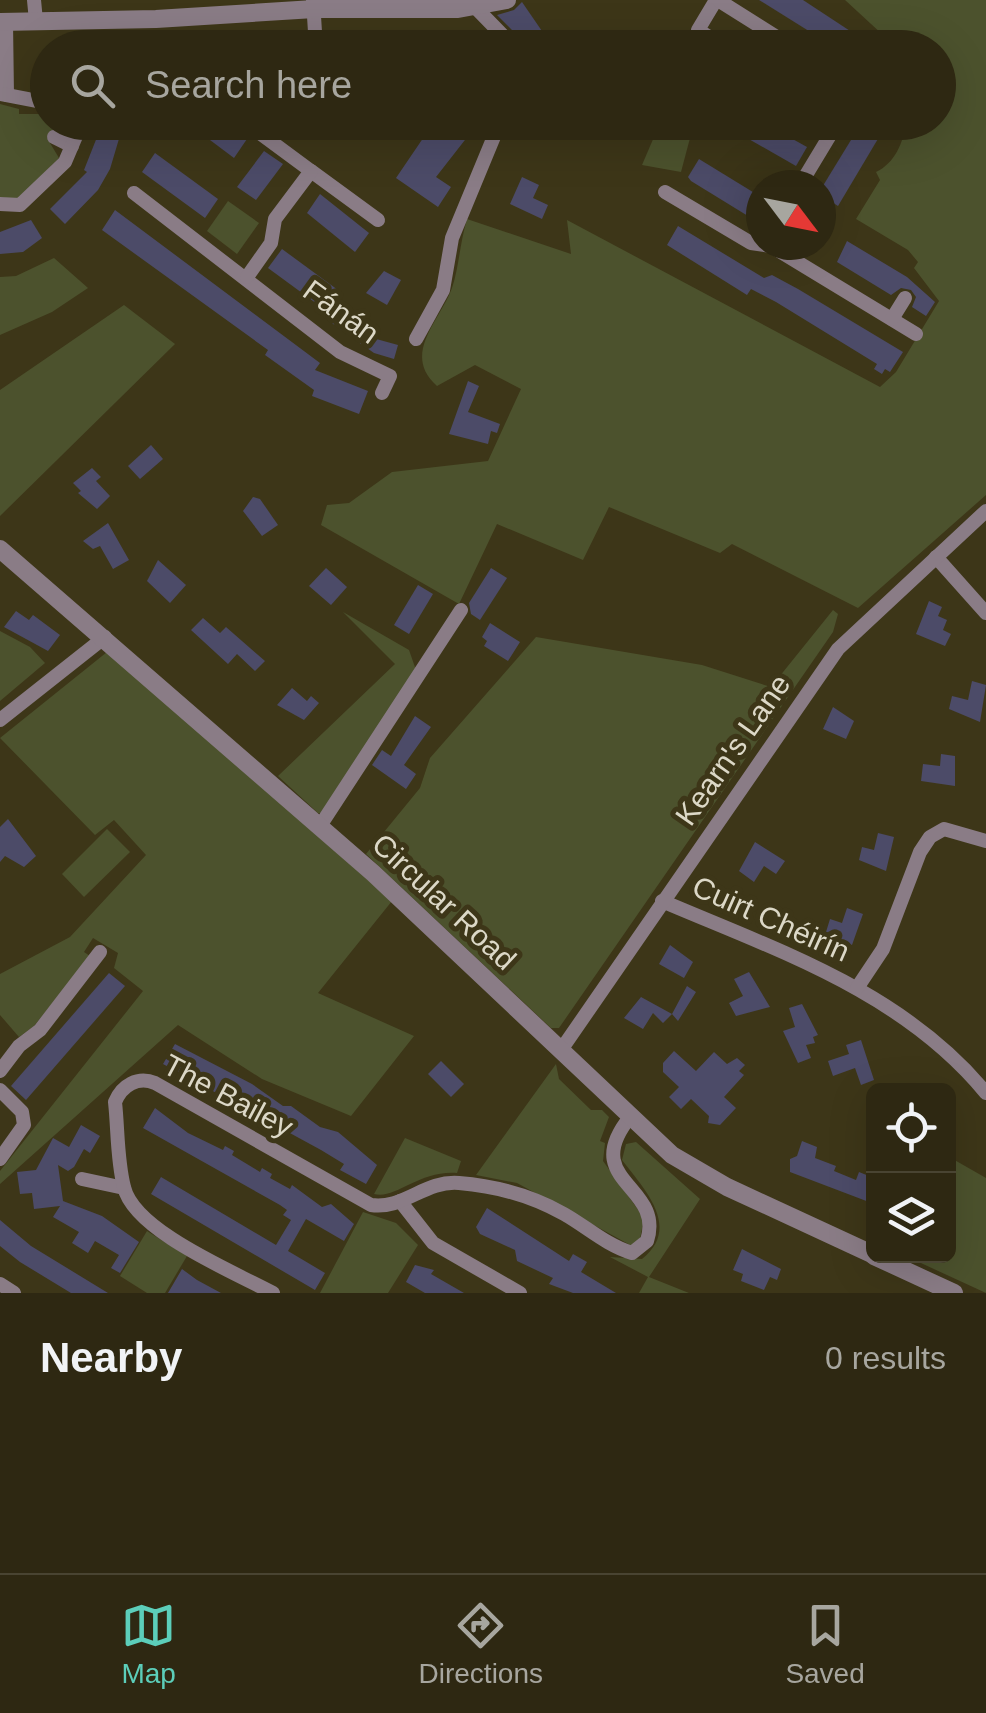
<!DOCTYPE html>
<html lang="en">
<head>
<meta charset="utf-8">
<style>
  body { margin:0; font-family:Arial,sans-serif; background:#3a3420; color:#f1f3f6 }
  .controls { position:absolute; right:30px; bottom:30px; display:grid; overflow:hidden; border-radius:15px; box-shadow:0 10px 40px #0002 }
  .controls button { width:90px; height:90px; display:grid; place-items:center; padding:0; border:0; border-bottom:2px solid #494432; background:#2e2812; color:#f1f3f6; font:50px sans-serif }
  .compass { position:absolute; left:746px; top:170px; width:90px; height:90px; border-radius:50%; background:#2e2812; box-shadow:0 10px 40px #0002; rotate:122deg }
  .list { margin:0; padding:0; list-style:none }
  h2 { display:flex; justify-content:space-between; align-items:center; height:130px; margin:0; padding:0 40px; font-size:42px }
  h2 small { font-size:32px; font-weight:400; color:#a7a69f }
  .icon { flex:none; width:55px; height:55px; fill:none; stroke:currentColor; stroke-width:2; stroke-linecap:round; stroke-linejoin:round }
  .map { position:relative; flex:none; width:986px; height:1293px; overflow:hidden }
  .search { position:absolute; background:#2e2812; box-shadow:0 10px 40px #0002; left:30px; right:30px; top:30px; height:110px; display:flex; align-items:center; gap:25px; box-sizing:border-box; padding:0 35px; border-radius:55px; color:#a7a69f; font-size:38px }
  .sheet { height:280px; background:#2e2812 }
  nav { display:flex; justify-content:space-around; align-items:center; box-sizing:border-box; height:140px; border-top:2px solid #494432; background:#2e2812; font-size:28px; color:#a7a69f }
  nav a { display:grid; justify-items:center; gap:5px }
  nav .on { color:#5cceba }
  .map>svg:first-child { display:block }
</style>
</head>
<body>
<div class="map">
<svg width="986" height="1293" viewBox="0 0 986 1293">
  <rect width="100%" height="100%" fill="#3d3618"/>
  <!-- green -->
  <g fill="#4c522d">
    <path d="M845 0H986V495L858 608 732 544 720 553 609 507 583 560 497 524 459 604 321 525 327 505 349 503 392 472 488 461 521 389 475 365 437 386C401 354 440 321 452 288 459 267 460 242 467 219L571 254 567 220 880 387 896 372 939 301 914 268 918 262 908 250 856 219 880 180 876 172C895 163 903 143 906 123L938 122V48L896 47Z"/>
    <path d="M0 104 19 109V114H47L48 122 74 123 70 135 65 136 68 129 59 126 50 143 59 158 17 200 0 197Z"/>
    <path d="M660 123H694L681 172 642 165Z"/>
    <path d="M228 201 259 223 237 254 207 231Z"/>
    <path d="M54 258 88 288 52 312 0 335V277L16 276Z"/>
    <path d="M124 305 175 344 0 516V390Z"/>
    <path d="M833 610 838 614 833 632 559 1028H551L366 854 420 788 430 758 536 637 702 665 771 687Z"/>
    <path d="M343 612 409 650 416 670 323 813H318L278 776 395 664Z"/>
    <path d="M0 631 30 647 45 663 0 701Z"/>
    <path d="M107 652 392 901 318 993 414 1036 351 1116 262 1079 178 1025 0 1184V1171L143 991 114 968 118 953 93 938 84 952 90 956 34 1026 19 1037 0 1015V974L70 937 146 855 114 820 95 835 0 738Z"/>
    <path d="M107 829 130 852 84 897 62 874Z"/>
    <path d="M556 1064 559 1079 591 1110H602L609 1117 600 1141 605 1143 603 1161 644 1218 640 1239 632 1246 517 1183 476 1175Z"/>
    <path d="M405 1138 461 1161 457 1173C419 1170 395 1200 374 1194Z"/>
    <path d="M636 1142 700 1199 649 1277 689 1293H639L648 1277 610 1257 642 1259C682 1227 644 1189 622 1160L626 1144Z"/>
    <path d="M951 1158 986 1178V1293L910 1258 948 1256Z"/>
    <path d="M363 1212 396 1223 418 1245 388 1293H320Z"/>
    <path d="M147 1231 187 1256 165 1293H147L120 1276Z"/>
  </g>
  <!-- building -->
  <g fill="#4c4b68">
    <path d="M759 0H803L876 48H836Z"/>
    <path d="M522 2 544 34 534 44 525 31 517 35 497 15 514 10Z"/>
    <path d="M458 31 460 48H352L351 39Z"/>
    <path d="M103 122H124L110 169 98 190 65 224 50 209 87 172 84 170Z"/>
    <path d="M186 122H224L247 139 234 158Z"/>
    <path d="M439 122H479L436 177 451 187 438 207 396 178 432 125Z"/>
    <path d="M719 122H762L807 147 796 166Z"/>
    <path d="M862 122H888L838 206 821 195V189Z"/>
    <path d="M264 151 283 164 256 200 237 187Z"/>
    <path d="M155 153 218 199 205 218 142 172Z"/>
    <path d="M699 159 761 197V224L691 181 688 177Z"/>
    <path d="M522 177 539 185 533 198 548 205 542 219 510 204Z"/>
    <path d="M320 194 369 233 355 252 307 213Z"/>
    <path d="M115 210 320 363 315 370 368 391 359 414 312 396 314 390 265 355 268 350 102 230Z"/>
    <path d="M31 220 42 238 23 252 0 254V232Z"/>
    <path d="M678 226 764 278 772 275 798 289 903 352 890 372 885 369 882 374 874 369 877 364 776 302 751 289 747 295 667 245Z"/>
    <path d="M847 241 907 277 935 302 926 316 912 307 916 297 911 290 901 288 891 295 837 262Z"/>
    <path d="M282 249 342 293 328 312 268 268Z"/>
    <path d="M384 271 401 280 387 305 366 293Z"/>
    <path d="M337 309 372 333 369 337 398 345 394 359 374 353 329 321Z"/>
    <path d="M468 381 479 386 468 412 500 424 497 433 491 431 488 444 449 434Z"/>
    <path d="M151 445 163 459 140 479 128 466Z"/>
    <path d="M92 468 101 477 96 481 110 496 97 509 78 493 81 491 73 483Z"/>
    <path d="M253 497 260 499 278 525 262 536 243 511Z"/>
    <path d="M108 523 129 560 113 569 100 546 93 549 83 541Z"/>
    <path d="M158 560 186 585 170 603 147 581Z"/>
    <path d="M326 568 347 587 331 605 309 586Z"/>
    <path d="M491 568 507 578 480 620 471 614 469 603Z"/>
    <path d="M418 585 433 594 409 634 394 625Z"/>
    <path d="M929 601 942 607 938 616 947 620 943 630 951 634 945 646 916 634Z"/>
    <path d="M16 611 29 620 33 615 60 635 48 651 4 627Z"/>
    <path d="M203 618 220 633 226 627 265 661 255 671 237 654 228 664 191 630Z"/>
    <path d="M490 623 520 642 508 661 484 646 487 641 482 637Z"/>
    <path d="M972 681 986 685 980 722 949 709 952 696 968 700Z"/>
    <path d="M292 688 307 701 311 696 319 703 304 720 277 705Z"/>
    <path d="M833 707 854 721 846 739 823 729Z"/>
    <path d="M415 716 431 727 404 765 416 774 406 789 372 765 382 750 391 756Z"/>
    <path d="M941 754 955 756V786L921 781 923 764 940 766Z"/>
    <path d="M8 819 36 856 24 867 5 856 0 862V827Z"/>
    <path d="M878 833 894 837 886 871 859 860 862 847 874 850Z"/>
    <path d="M755 842 785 861 776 874 764 866 754 882 739 871Z"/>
    <path d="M847 908 863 914 852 945 826 932 830 919 842 923Z"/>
    <path d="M670 945 693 962 684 978 659 964Z"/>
    <path d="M749 972 770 1007 736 1016 729 1003 743 996 734 979Z"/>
    <path d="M109 973 125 986 26 1100 11 1086Z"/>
    <path d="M687 986 696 992 678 1021 672 1014 663 1023 653 1013 643 1029 624 1018 641 997 672 1014Z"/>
    <path d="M802 1004 818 1035 813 1037 815 1043 806 1045 811 1058 798 1063 783 1031 795 1027 789 1008Z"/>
    <path d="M861 1040 874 1080 861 1085 855 1068 833 1076 828 1061 849 1054 846 1045Z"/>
    <path d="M175 1044 252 1084 283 1106H291L320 1127 338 1132 377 1165 366 1184 340 1170 344 1164 321 1150 163 1064Z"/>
    <path d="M674 1051 696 1071 714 1052 727 1064 737 1058 745 1065 739 1071 744 1075 724 1097 736 1108 720 1125 708 1123 709 1116 691 1099 681 1109 669 1097 679 1087 663 1072V1063Z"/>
    <path d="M441 1061 464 1084 451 1097 428 1074Z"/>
    <path d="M155 1108 188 1133 223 1150 225 1146 234 1151 232 1155 260 1172 262 1168 272 1174 270 1178 290 1189 292 1185 322 1207 331 1204 354 1224 344 1241 306 1219 288 1251 325 1273 315 1290 151 1194 161 1177 276 1245 291 1220 283 1215 287 1210 280 1205 143 1128Z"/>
    <path d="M81 1125 100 1136 90 1153 84 1149 74 1167 68 1171 58 1165 63 1201 102 1216 139 1242 120 1273 111 1268 119 1255 95 1241 88 1253 72 1243 79 1232 53 1217 60 1206 34 1209 32 1193 20 1194 17 1172 36 1170 53 1138 69 1147Z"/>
    <path d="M802 1141 817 1147 815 1158 836 1166 834 1171 856 1180 859 1172 874 1178 869 1202 790 1172V1159L797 1156Z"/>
    <path d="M487 1208 569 1261 573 1254 587 1262 581 1272 616 1293H573L549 1284 553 1278 517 1261 515 1250 480 1234 476 1227Z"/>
    <path d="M0 1220 31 1246 108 1293H71L20 1262 0 1246Z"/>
    <path d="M742 1249 781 1269 777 1280 770 1277 764 1290 741 1281 743 1274 733 1270Z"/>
    <path d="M415 1265 434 1270 431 1274 464 1293H425L406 1282Z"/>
    <path d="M182 1269 197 1280 221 1293H168Z"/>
  </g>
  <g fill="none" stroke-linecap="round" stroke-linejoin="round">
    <!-- minor -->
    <g stroke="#8a7c86" stroke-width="14">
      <path d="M34 0 36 21"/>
      <path d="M313 0 316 48"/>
      <path d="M716 0 698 30 726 48"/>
      <path d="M718 0 794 48"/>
      <path d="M475 7 515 48"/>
      <path d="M6 22 7 95"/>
      <path d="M887 48 891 41"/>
      <path d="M1 94 48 103"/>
      <path d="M807 122 829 136"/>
      <path d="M54 137 72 146"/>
      <path d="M311 171 378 220"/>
      <path d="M800 185 838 122"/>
      <path d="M665 192 751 243 771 246 916 334"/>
      <path d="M134 193 340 352 390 376 382 393"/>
      <path d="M0 204 20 205 65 162 82 122"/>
      <path d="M247 277 271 243 275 219 311 171 257 131 264 122"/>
      <path d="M892 319 905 298"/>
      <path d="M416 339 443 290 452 238 500 122"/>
      <path d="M936 557 986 613"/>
      <path d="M0 720 105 637"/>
      <path d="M320 826 461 610"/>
      <path d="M662 901C779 951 903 992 986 1093"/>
      <path d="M857 988 883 949 920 852 930 837 944 829 986 841"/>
      <path d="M561 1050 838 649 986 511"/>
      <path d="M0 1071 19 1046 40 1030 100 952"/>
      <path d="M0 1090 22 1112 24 1125 0 1159"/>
      <path d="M82 1179 124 1188"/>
      <path d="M400 1201 433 1243 520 1293"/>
      <path d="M0 1284 14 1293"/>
      <path d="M273 1293C234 1272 134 1231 124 1187 117 1160 118 1129 115 1102 122 1085 138 1076 155 1083L371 1205C403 1210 425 1180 459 1183 496 1186 532 1196 564 1214 587 1227 606 1245 632 1253L647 1241C665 1185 578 1182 630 1117"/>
    </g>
    <!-- tertiary -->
    <g stroke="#8a7c86" stroke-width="18">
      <path d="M0 22 156 19 314 9H458L507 0"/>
      <path d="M0 549 373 873 672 1155 727 1187 874 1255"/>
      <path d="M874 1256 954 1293"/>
    </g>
  </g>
  <g text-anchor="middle" stroke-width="10" stroke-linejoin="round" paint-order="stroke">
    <!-- street labels -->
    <g font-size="30" fill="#dcd8c7" stroke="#3d3618">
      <text transform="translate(341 312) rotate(36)" y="10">Fánán</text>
      <text transform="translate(733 750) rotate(-55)" y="10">Kearn's Lane</text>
      <text transform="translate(444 902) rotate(43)" y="10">Circular Road</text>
      <text transform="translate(771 919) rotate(24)" y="10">Cuirt Chéirín</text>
      <text transform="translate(228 1096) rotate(28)" y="10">The Bailey</text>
    </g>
  </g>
</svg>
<div class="controls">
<button><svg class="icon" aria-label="locate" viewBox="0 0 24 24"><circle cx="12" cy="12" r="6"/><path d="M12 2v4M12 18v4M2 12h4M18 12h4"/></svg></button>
<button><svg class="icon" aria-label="layers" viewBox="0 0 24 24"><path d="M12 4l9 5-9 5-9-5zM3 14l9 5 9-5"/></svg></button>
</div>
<svg class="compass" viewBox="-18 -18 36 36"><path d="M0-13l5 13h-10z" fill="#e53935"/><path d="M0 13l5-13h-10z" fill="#a7a69f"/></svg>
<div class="search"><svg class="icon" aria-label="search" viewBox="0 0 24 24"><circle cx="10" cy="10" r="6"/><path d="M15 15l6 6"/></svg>Search here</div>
</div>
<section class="sheet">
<h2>Nearby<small>0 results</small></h2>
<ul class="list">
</ul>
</section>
<nav>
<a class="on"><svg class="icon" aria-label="map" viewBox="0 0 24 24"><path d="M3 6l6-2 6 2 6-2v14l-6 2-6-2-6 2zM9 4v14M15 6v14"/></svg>Map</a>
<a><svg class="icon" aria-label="directions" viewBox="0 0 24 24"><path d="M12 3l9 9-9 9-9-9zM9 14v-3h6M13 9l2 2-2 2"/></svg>Directions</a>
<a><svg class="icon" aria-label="saved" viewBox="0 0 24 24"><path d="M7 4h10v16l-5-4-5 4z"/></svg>Saved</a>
</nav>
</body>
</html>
